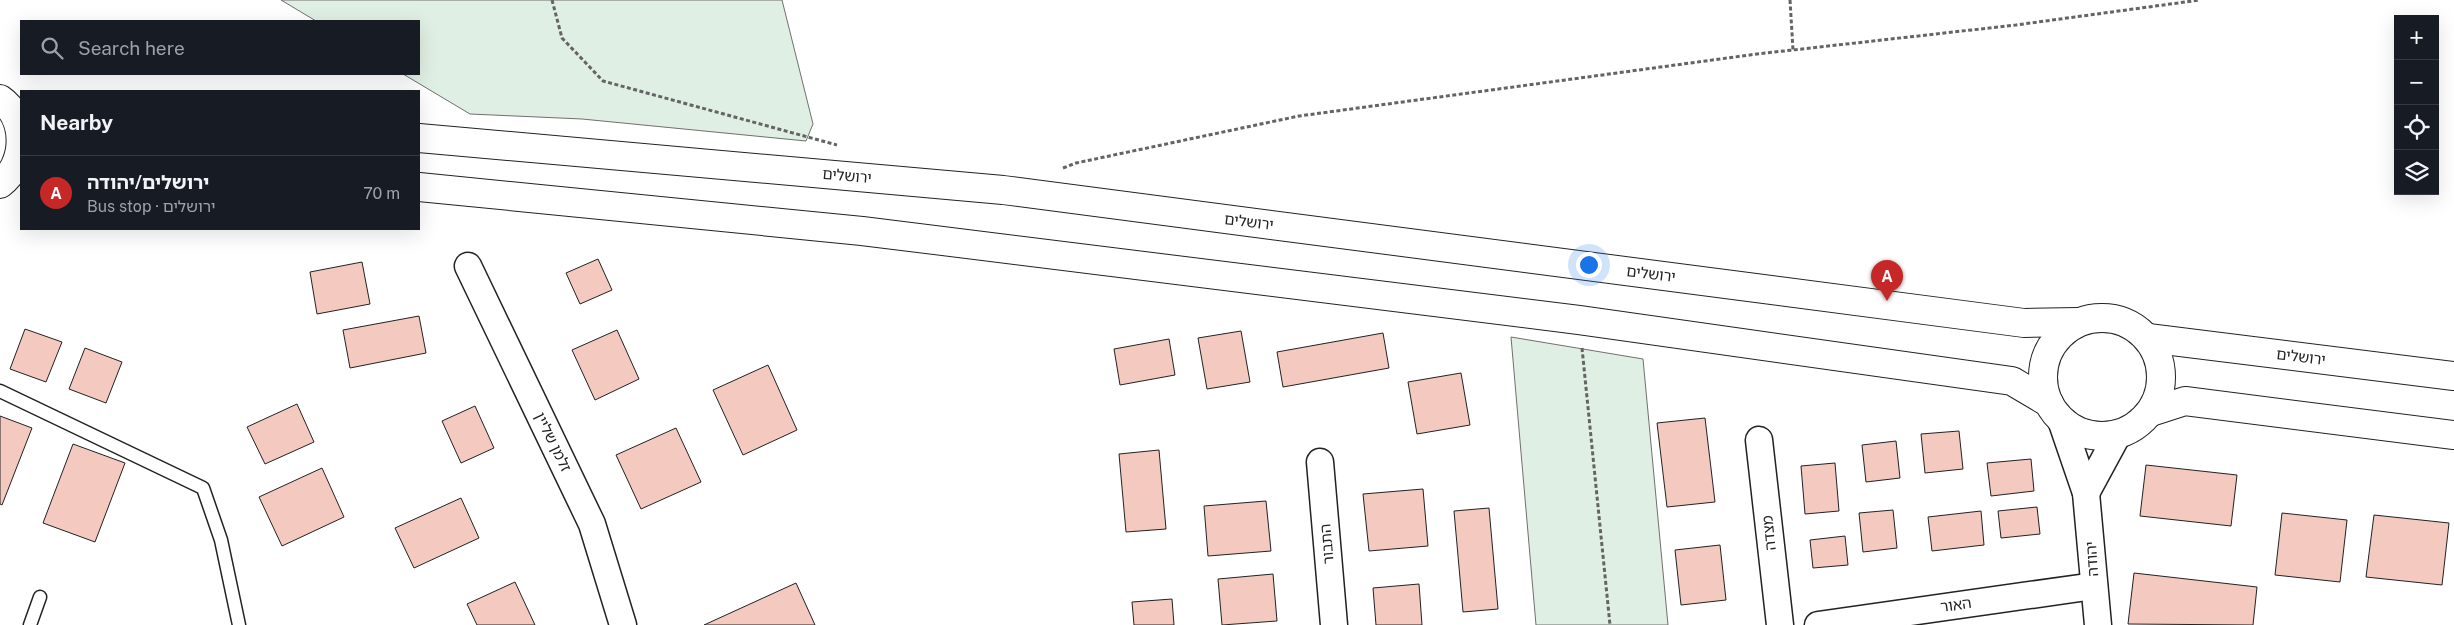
<!DOCTYPE html>
<html lang="en">
<head>
<meta charset="utf-8">
<style>
  body { margin:0; font-family:"Public Sans","Noto Sans Hebrew",sans-serif; background:#20242c; color:#f1f3f6 }
  .controls { position:absolute; right:15px; top:15px; display:grid; overflow:hidden; border-radius:0px; box-shadow:0 5px 20px #0002 }
  .controls button { width:45px; height:45px; display:grid; place-items:center; padding:0; border:0; border-bottom:1px solid #363941; background:#171b24; color:#f1f3f6; font:25px sans-serif }
  .you { position:absolute; left:1588px; top:264px; width:18px; height:18px; margin:-12px; border:4px solid #fff; border-radius:50%; background:#1a73e8; box-shadow:0 0 0 8px #1a73e833 }
  .badge { display:grid; place-items:center; width:32px; height:32px; border-radius:50%; background:#c62828; color:#fff; font-size:16px; font-weight:700 }
  .pin { position:absolute; translate:-50% -41px; filter:drop-shadow(0 1px 2px #0008) }
  .pin::after { content:''; position:absolute; top:26px; width:18px; height:15px; background:inherit; clip-path:polygon(0 0,100% 0,50% 100%) }
  .list { margin:0; padding:0; list-style:none }
  h2 { display:flex; justify-content:space-between; align-items:center; height:65px; margin:0; padding:0 20px; font-size:21px }
  h2 small { font-size:16px; font-weight:400; color:#9ea1a6 }
  .list li { display:grid; grid-template-columns:32px 1fr auto; gap:15px; align-items:center; box-sizing:border-box; height:75px; padding:0 20px; border-top:1px solid #363941 }
  .list b { display:block; font-size:19px; white-space:nowrap }
  .list p { margin:0; font-size:16px; white-space:nowrap; color:#9ea1a6 }
  .list em { font-size:16px; font-style:normal; color:#9ea1a6 }
  .icon { flex:none; width:28px; height:28px; fill:none; stroke:currentColor; stroke-width:2; stroke-linecap:round; stroke-linejoin:round }
  .map { position:relative; flex:none; width:2454px; height:625px; overflow:hidden }
  .search { position:absolute; background:#171b24; box-shadow:0 5px 20px #0002; left:20px; top:20px; width:400px; height:55px; display:flex; align-items:center; gap:12px; box-sizing:border-box; padding:0 18px; border-radius:0px; color:#9ea1a6; font-size:19px }
  .panel { position:absolute; background:#171b24; box-shadow:0 5px 20px #0002; left:20px; top:90px; width:400px; height:140px; border-radius:0px }
  .map>svg:first-child { display:block }
</style>
</head>
<body>
<div class="map">
<svg width="2454" height="625" viewBox="0 0 2454 625">
  <rect width="100%" height="100%" fill="#fff"/>
  <!-- green -->
  <g fill="#e0efe3" stroke="#6f6f6f">
    <path d="M281 0H782L813 124 806 141 582 119 470 114 403 74H419V21H316Z"/>
    <path d="M1511 337 1643 359 1668 625H1536Z"/>
  </g>
  <!-- building -->
  <g fill="#f3c9c0" stroke="#222">
    <path d="M598 259 612 290 580 304 566 273Z"/>
    <path d="M362 262 370 304 317 314 310 272Z"/>
    <path d="M419 316 426 353 350 368 343 330Z"/>
    <path d="M25 329 62 342 46 382 10 369Z"/>
    <path d="M617 330 639 379 595 400 572 350Z"/>
    <path d="M1241 331 1250 382 1207 389 1198 338Z"/>
    <path d="M1383 333 1389 368 1283 387 1277 352Z"/>
    <path d="M1169 339 1175 375 1120 385 1114 349Z"/>
    <path d="M85 348 122 362 106 403 69 389Z"/>
    <path d="M768 365 797 430 743 455 713 390Z"/>
    <path d="M1461 373 1470 425 1417 434 1408 382Z"/>
    <path d="M297 404 314 442 265 464 247 427Z"/>
    <path d="M475 406 494 448 461 463 442 421Z"/>
    <path d="M0 416 32 428 2 505 0 504Z"/>
    <path d="M1705 418 1715 502 1667 507 1657 423Z"/>
    <path d="M676 428 701 482 641 509 616 455Z"/>
    <path d="M1959 431 1963 469 1925 473 1921 434Z"/>
    <path d="M1896 441 1900 478 1866 482 1862 445Z"/>
    <path d="M73 444 125 463 95 542 43 523Z"/>
    <path d="M1159 450 1166 529 1126 532 1119 454Z"/>
    <path d="M2031 459 2034 491 1991 496 1987 463Z"/>
    <path d="M1835 463 1839 511 1805 514 1801 466Z"/>
    <path d="M2146 465 2237 475 2231 526 2140 516Z"/>
    <path d="M322 468 344 517 282 546 259 497Z"/>
    <path d="M1423 489 1428 546 1369 551 1363 494Z"/>
    <path d="M461 498 479 538 414 568 395 528Z"/>
    <path d="M1266 501 1271 551 1208 556 1204 506Z"/>
    <path d="M2037 507 2040 534 2001 538 1998 511Z"/>
    <path d="M1489 508 1498 609 1463 612 1454 511Z"/>
    <path d="M1893 510 1897 548 1863 552 1859 513Z"/>
    <path d="M1981 511 1984 545 1932 551 1928 517Z"/>
    <path d="M2282 513 2347 520 2340 582 2275 575Z"/>
    <path d="M2374 515 2449 523 2442 585 2366 577Z"/>
    <path d="M1845 536 1848 565 1813 568 1810 540Z"/>
    <path d="M1720 545 1726 600 1681 605 1675 550Z"/>
    <path d="M2134 573 2257 587 2253 625 2128 624Z"/>
    <path d="M1273 574 1277 621 1222 625 1218 579Z"/>
    <path d="M515 582 535 625H477L467 604Z"/>
    <path d="M796 583 815 625H704Z"/>
    <path d="M1419 584 1422 625H1376L1373 588Z"/>
    <path d="M1172 599 1174 625H1134L1132 602Z"/>
  </g>
  <g fill="none" stroke-linecap="round" stroke-linejoin="round">
    <defs>
      <g id="service">
        <path d="M0 391 203 488 221 540 239 625"/>
        <path d="M30 625 40 597"/>
      </g>
      <g id="minor">
        <path d="M468 266 592 524 623 625"/>
        <path d="M2061 420 2086 493 2098 625"/>
        <path d="M1759 440 1780 625"/>
        <path d="M1320 462 1334 625"/>
        <path d="M2086 493 2118 434"/>
        <path d="M1818 625 2094 586"/>
      </g>
      <g id="tertiary">
        <path d="M0 99C28 118 27 164 0 184"/>
        <path d="M419 138 1003 190 2024 323 2078 322"/>
        <path d="M419 187 862 231 1579 320 2012 381 2049 403"/>
        <circle cx="2102" cy="377" r="59"/>
        <path d="M2148 338 2454 376"/>
        <path d="M2151 412 2185 401 2454 435"/>
      </g>
    </defs>
    <!-- service casing -->
    <use href="#service" stroke="#222" stroke-width="15"/>
    <!-- minor casing -->
    <use href="#minor" stroke="#222" stroke-width="29"/>
    <!-- tertiary casing -->
    <use href="#tertiary" stroke="#222" stroke-width="30"/>
    <!-- path -->
    <g stroke="#646464" stroke-width="3" stroke-dasharray="4 2.5" stroke-linecap="butt">
      <path d="M552 0 562 38 603 81 837 145"/>
      <path d="M1790 0 1793 50"/>
      <path d="M1063 168 1076 163 1299 116 1757 54 2016 25 2200 0"/>
      <path d="M1582 348 1610 625"/>
    </g>
    <!-- service -->
    <use href="#service" stroke="#fff" stroke-width="12"/>
    <!-- minor -->
    <use href="#minor" stroke="#fff" stroke-width="26"/>
    <!-- tertiary -->
    <use href="#tertiary" stroke="#fff" stroke-width="28"/>
  </g>
  <g text-anchor="middle" stroke-width="4" stroke-linejoin="round" paint-order="stroke">
    <!-- street labels -->
    <g font-size="15" fill="#222" stroke="#fff">
      <text transform="translate(847 176) rotate(5)" y="5">ירושלים</text>
      <text transform="translate(1249 222) rotate(7)" y="5">ירושלים</text>
      <text transform="translate(1651 274) rotate(7)" y="5">ירושלים</text>
      <text transform="translate(2301 357) rotate(7)" y="5">ירושלים</text>
      <text transform="translate(553 442) rotate(64)" y="5">זלמן שליין</text>
      <text transform="translate(1769 533) rotate(-96)" y="5">מצדה</text>
      <text transform="translate(1327 544) rotate(-95)" y="5">התבור</text>
      <text transform="translate(2092 559) rotate(-94)" y="5">יהודה</text>
      <text transform="translate(1956 605) rotate(-8)" y="5">האור</text>
    </g>
  </g>
</svg>
<div class="controls">
<button>+</button>
<button>−</button>
<button><svg class="icon" aria-label="locate" viewBox="0 0 24 24"><circle cx="12" cy="12" r="6"/><path d="M12 2v4M12 18v4M2 12h4M18 12h4"/></svg></button>
<button><svg class="icon" aria-label="layers" viewBox="0 0 24 24"><path d="M12 4l9 5-9 5-9-5zM3 14l9 5 9-5"/></svg></button>
</div>
<div class="you"></div>
<div class="pin badge" style="left:1887px;top:301px">A</div>
<div class="search"><svg class="icon" aria-label="search" viewBox="0 0 24 24"><circle cx="10" cy="10" r="6"/><path d="M15 15l6 6"/></svg>Search here</div>
<section class="panel">
<h2>Nearby<small></small></h2>
<ul class="list">
<li><span class="badge">A</span><div><b>ירושלים/יהודה</b><p>Bus stop · ירושלים</p></div><em>70 m</em></li>
</ul>
</section>
</div>
</body>
</html>
